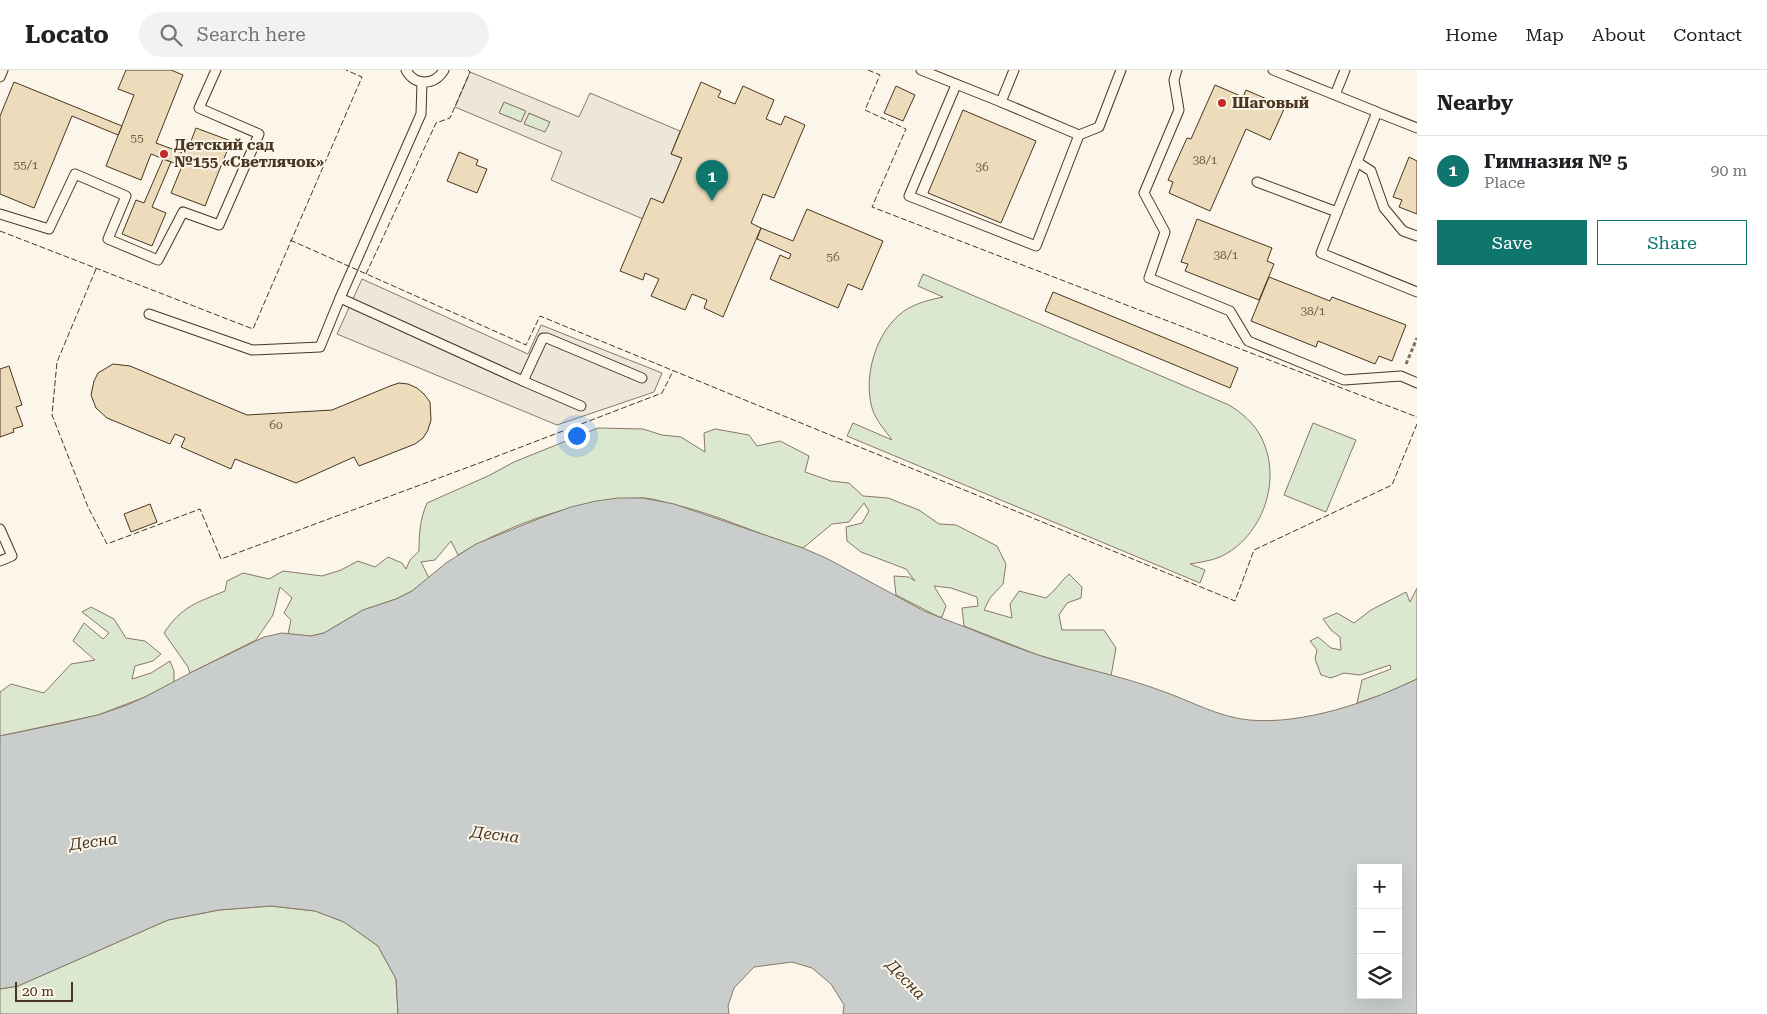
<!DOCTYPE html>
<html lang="en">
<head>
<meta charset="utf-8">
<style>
  body { margin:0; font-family:"Roboto Serif",serif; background:#f2f2f2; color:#202124 }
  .controls { position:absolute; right:15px; bottom:15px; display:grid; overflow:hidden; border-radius:0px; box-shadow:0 5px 20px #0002 }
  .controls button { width:45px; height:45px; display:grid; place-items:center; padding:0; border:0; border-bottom:1px solid #e0e0e0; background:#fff; color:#202124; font:25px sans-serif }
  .scale { position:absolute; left:15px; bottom:12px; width:58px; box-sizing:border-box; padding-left:5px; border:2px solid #4a3520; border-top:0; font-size:14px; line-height:18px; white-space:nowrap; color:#4a3520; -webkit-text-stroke:4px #fbf6e9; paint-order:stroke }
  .you { position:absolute; left:576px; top:365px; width:18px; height:18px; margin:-12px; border:4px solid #fff; border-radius:50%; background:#1a73e8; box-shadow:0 0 0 8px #1a73e833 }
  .badge { display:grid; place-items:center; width:32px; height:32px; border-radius:50%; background:#0f766e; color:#fff; font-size:16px; font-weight:700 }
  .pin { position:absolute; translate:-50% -41px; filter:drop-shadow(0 1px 2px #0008) }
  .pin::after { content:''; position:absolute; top:26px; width:18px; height:15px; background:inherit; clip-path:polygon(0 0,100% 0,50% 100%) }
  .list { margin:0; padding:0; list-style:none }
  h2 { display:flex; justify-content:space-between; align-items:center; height:65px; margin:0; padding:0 20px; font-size:21px }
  h2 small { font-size:16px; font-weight:400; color:#757577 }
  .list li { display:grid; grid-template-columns:32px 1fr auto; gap:15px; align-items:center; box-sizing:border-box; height:70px; padding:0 20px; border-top:1px solid #e0e0e0 }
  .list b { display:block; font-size:19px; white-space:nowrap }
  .list p { margin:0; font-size:16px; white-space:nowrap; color:#757577 }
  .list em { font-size:16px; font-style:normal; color:#757577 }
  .actions { display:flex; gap:10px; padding:15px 20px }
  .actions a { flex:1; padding:11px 0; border:1px solid #0f766e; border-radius:0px; text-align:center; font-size:18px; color:#0f766e }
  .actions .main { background:#0f766e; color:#fff }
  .icon { flex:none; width:28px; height:28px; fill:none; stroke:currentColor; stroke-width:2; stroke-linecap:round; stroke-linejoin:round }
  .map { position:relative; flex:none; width:1417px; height:944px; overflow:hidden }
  header { display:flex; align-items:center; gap:30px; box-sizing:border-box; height:70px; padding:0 25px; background:#fff; border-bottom:1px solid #e0e0e0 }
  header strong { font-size:24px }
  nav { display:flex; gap:28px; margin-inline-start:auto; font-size:18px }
  .search { width:350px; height:45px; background:#f2f2f2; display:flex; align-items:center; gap:12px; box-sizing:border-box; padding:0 18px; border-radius:28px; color:#757577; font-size:19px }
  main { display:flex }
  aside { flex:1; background:#fff }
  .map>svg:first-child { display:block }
</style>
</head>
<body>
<header>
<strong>Locato</strong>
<div class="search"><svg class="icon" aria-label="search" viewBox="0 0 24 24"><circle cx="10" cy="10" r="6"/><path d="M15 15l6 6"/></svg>Search here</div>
<nav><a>Home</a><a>Map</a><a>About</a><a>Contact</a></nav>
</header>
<main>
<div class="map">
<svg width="1417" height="944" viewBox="0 0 1417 944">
  <rect width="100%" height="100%" fill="#fbf6e9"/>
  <!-- green -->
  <g fill="#dce7d0" stroke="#887966">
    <path d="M504 32 526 41 521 52 499 43Z"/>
    <path d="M529 43 550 52 545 63 524 54Z"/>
    <path d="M923 204 1229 335C1242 343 1254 353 1261 367 1283 409 1263 467 1220 487 1210 491 1201 492 1190 494L1205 500 1200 513 847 366 853 353 892 370C885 360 876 351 872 338 863 306 876 261 904 241 916 233 929 230 943 227L918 216Z"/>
    <path d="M1313 353 1356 370 1326 442 1284 425Z"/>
    <path d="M598 358 643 359 662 365 681 367 705 382 704 363 715 359 749 365 757 376 780 371 809 386 805 402 831 411 849 413 863 426 888 428 919 440 939 454 956 455 997 476 1006 494 1003 514 990 528 984 540 1012 548 1010 534 1019 521 1046 528C1055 521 1060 512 1069 504L1082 517 1081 528 1067 533 1059 545 1062 560H1104L1116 578 1111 606 1038 585 964 556 962 538 978 536 977 527 951 518 934 516 946 536 942 547H939L896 525 894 506 909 507 915 511 906 499 861 482 847 471 846 457 862 453 869 441 864 433 849 452 832 454 803 478C759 465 717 444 672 434 663 432 652 428 642 428 582 428 510 454 458 485L451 471 435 490 421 492 429 508 412 521 396 529 363 540 324 563 311 566 288 564 291 550 284 543 292 528 280 517 273 545 256 570 190 603 188 597 164 563C182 536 196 533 225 521L227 511 243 503 269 509 283 501 322 506 341 500 358 491 375 497 388 487 402 493 406 499 410 490 419 481C419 464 420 449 427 433L488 406 514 392Z"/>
    <path d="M1417 518V609L1384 624 1357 633 1362 610 1391 599 1390 595 1360 605 1344 603 1331 608 1321 605 1315 589 1317 580 1310 571 1318 567 1331 578 1341 580 1340 567 1331 560 1323 549 1337 543 1354 553 1371 540 1406 522 1410 532Z"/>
    <path d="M91 537 114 549 126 568 145 571 161 584 153 591 135 596 132 609 151 603 170 591 174 601V612L145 627 98 645 0 666V622L11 614 44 623 71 594 95 590 73 571 84 553 103 569 109 563 82 542Z"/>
    <path d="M271 836 315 841 344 852 378 876 396 909 398 944H0V919L18 916 168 850 219 840Z"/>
  </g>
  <!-- parking -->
  <g fill="#ede7d9" stroke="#887966" fill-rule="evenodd">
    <path d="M470 2 579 47 590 23 680 61 671 84 682 88 663 133 643 149 551 110 562 82 455 37ZM504 32 526 41 521 52 499 43ZM529 43 550 52 545 62 524 54Z"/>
    <path d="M362 209 528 284 541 255 662 303 654 322 557 355 337 264Z"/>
  </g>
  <!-- water -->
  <path fill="#c9cecd" stroke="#887966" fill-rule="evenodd" d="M618 428H643L674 434 803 478 828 489 924 541 939 547C972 559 1005 574 1038 585 1079 598 1122 606 1162 621 1191 631 1218 647 1249 650 1303 655 1369 632 1417 609V944H843L844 935 831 914 812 898 792 892 754 897 734 918 728 936 729 944H398L396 909 378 876 344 852 315 841 271 836 219 840 168 850 18 916 0 919V666L63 653 98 645 127 635 145 627 190 603 264 567 282 563 311 566 324 563 363 540 396 529 412 521 446 493 476 474 543 447 571 437 596 431ZM1361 798H1398V925H1361Z"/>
  <!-- building -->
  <g fill="#ecdcbc" stroke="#4a3520">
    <path d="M126 0H171L183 5 156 73 186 84 196 58 231 71 205 136 171 123 182 96 171 92 151 84 141 110 106 96 134 25 118 19Z"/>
    <path d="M14 12 122 56 118 65 72 46 34 138 0 124V46Z"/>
    <path d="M701 12 721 21 718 27 735 34 743 16 774 30 766 49 781 55 785 46 805 55 774 128 763 124 751 153 761 158 723 247 704 238 707 230 692 224 685 240 651 226 659 209 645 203 643 210 620 201 651 128 663 133 682 88 671 84Z"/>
    <path d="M1215 15 1243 27 1246 20 1285 37 1270 70 1246 59 1210 141 1169 123 1173 112 1168 110 1187 68 1191 69Z"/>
    <path d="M896 16 915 25 903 51 884 43Z"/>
    <path d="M963 40 1036 71 1001 153 928 123Z"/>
    <path d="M459 82 478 90 476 95 487 99 477 123 447 111Z"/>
    <path d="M1409 87 1417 91V144L1399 137 1402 130 1393 127Z"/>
    <path d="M163 89 171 92 152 137 166 143 152 176 122 164 136 130 144 133Z"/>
    <path d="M807 139 883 171 862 220 848 214 838 238 770 209 780 185 789 189 791 184 757 169 761 158 793 171Z"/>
    <path d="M1197 149 1272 178 1267 191 1274 194 1259 230 1185 201 1188 194 1181 192Z"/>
    <path d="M1269 207 1330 231 1332 227 1406 255 1392 291 1379 286 1375 294 1318 271 1316 277 1251 251Z"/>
    <path d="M1053 222 1238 298 1230 318 1045 241Z"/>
    <path d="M113 294 130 296 247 345 332 340 390 316 399 313 408 314 417 318 424 324 430 332 431 350 428 360 423 368 415 374 359 396 354 387 296 413 235 389 231 399 181 377 185 368 175 364 170 374 107 348 96 338 91 325 94 311 98 303Z"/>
    <path d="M9 296 22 335 16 337 23 356 13 359 14 362 0 367V299Z"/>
    <path d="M150 434 157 452 131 462 124 444Z"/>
  </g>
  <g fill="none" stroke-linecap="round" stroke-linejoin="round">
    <defs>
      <g id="lane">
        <path d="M406 0C415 16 434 16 444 0"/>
        <path d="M921 0 1001 32 1014 0"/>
        <path d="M1177 0 1174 10 1179 40 1144 123 1165 162 1149 208 1230 241 1248 271 1344 310 1401 306 1417 313"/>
        <path d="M1273 0 1335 25"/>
        <path d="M0 7 3 0"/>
        <path d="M422 13 421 44 340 228 523 311 543 268H547L642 308"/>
        <path d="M956 15 909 126 1036 176 1079 65 1001 32"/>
        <path d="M1374 41 1417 58"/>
        <path d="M1079 65 1099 57 1121 0"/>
        <path d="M1357 92 1371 101 1384 138 1403 161 1417 166"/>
        <path d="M1257 112 1337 142 1321 183 1417 222"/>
        <path d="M1337 142 1377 42 1335 25 1345 0"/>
        <path d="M0 144 49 159 75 104 126 126 108 169 158 190 183 142 219 155 259 64 199 38 216 0"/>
        <path d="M149 244 252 280 320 277 340 228"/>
        <path d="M523 311 581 336"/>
        <path d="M0 459 12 486 0 491"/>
      </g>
    </defs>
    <!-- lane casing -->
    <use href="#lane" stroke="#4a3520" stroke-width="11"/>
    <!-- path -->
    <path stroke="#7f6f5c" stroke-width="3" stroke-dasharray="4 2.5" stroke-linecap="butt" d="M1406 294 1417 268"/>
    <!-- lane -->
    <use href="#lane" stroke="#fbf6e9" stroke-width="9"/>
    <!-- fence -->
    <g stroke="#4a3520" stroke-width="1" stroke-dasharray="6 2.5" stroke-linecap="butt">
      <path d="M868 0 880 5 865 40 906 59 872 137 1417 347"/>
      <path d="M0 161 253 259 362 7 346 0"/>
      <path d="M290 170 526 275 540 246 1235 531 1254 480 1392 415 1417 354"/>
      <path d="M96 199 57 292 52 345 88 437 107 474 200 439 221 489 482 392 662 323 673 301"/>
      <path d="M366 204 436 53 450 48 470 2 468 0"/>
    </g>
  </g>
  <!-- markers -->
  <g fill="#c62828" stroke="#fbf6e9" stroke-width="2">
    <circle cx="1222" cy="33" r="5"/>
    <circle cx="164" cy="84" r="5"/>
  </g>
  <g text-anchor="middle" stroke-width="4" stroke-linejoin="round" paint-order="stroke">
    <!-- number labels -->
    <g font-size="12" fill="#725f47">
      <text x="137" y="72">55</text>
      <text x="1205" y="94">38/1</text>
      <text x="26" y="99">55/1</text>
      <text x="982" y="101">36</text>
      <text x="1226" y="189">38/1</text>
      <text x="833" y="191">56</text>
      <text x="1313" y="245">38/1</text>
      <text x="276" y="359">60</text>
    </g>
    <!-- poi labels -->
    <g font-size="15" font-weight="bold" fill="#4a3520" stroke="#fbf6e9" text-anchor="start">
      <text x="1232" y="38">Шаговый</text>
      <text x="174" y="80">Детский сад<tspan x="174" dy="17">№155 «Светлячок»</tspan></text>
    </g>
    <!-- water labels -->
    <g font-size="16" font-style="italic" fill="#4a3520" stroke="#fbf6e9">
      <text transform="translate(495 764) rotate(7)" y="6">Десна</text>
      <text transform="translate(93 771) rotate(-8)" y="6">Десна</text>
      <text transform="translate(906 909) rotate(46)" y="6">Десна</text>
    </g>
  </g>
</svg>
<div class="controls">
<button>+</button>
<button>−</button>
<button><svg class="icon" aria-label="layers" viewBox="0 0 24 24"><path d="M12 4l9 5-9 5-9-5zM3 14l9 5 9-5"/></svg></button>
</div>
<div class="scale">20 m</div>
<div class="you"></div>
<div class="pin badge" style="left:712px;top:131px">1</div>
</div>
<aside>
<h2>Nearby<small></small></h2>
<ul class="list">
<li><span class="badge">1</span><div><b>Гимназия № 5</b><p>Place</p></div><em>90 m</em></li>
</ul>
<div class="actions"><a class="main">Save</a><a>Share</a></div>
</aside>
</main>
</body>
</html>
